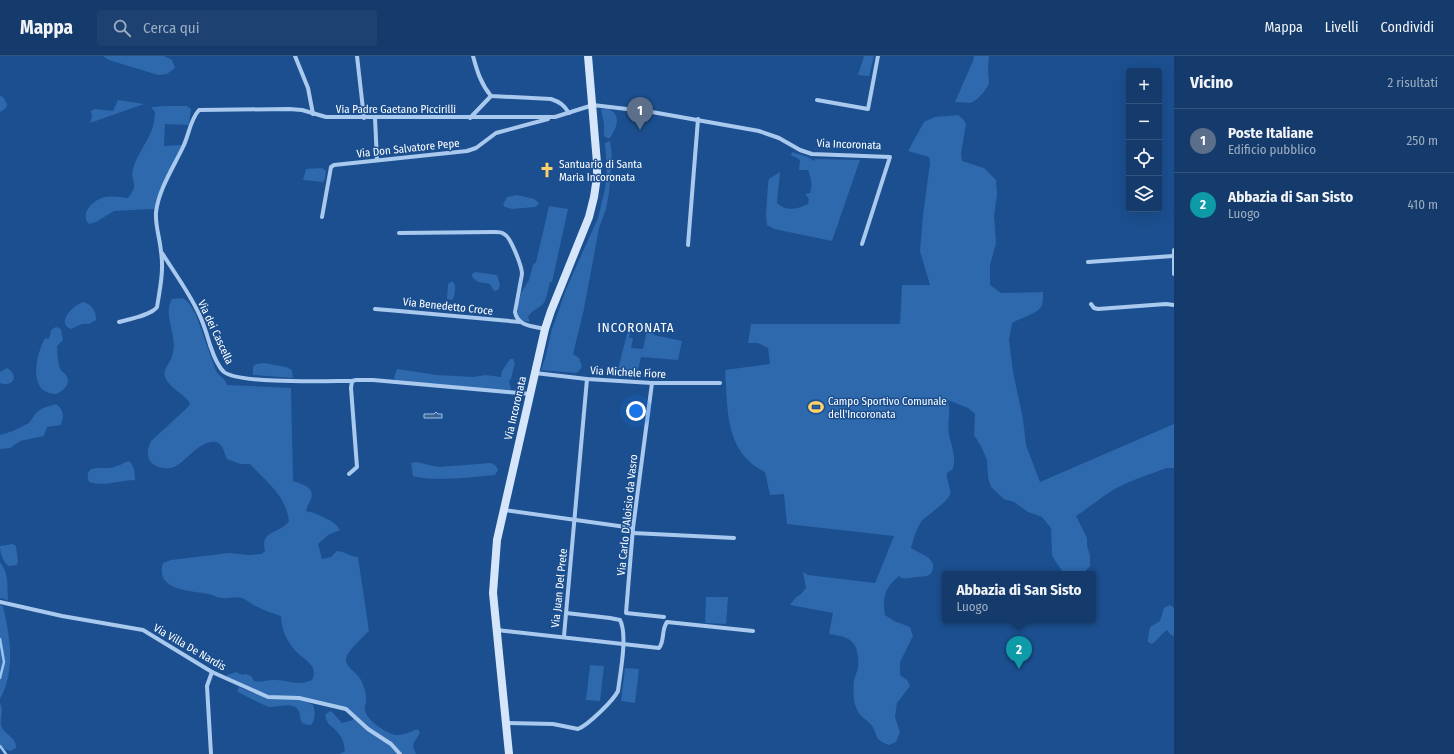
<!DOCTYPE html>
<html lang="it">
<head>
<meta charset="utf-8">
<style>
  body { margin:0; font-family:"Fira Sans Condensed",sans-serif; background:#1d4271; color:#f1f3f6 }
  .controls { position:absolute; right:12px; top:12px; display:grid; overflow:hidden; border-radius:4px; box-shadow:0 4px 16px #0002 }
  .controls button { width:36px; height:36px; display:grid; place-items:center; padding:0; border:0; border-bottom:1px solid #33557e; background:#143b6b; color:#f1f3f6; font:20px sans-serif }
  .you { position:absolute; left:636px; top:355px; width:14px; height:14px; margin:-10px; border:3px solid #fff; border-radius:50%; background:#1a73e8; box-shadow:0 0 0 6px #1a73e833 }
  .badge { display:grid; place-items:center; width:26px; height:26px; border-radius:50%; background:#90b9f0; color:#fff; font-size:13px; font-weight:700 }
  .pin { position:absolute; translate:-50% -33px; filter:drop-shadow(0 1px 2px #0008) }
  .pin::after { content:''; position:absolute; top:21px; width:14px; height:12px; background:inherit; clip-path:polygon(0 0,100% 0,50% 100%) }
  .popup { position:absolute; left:942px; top:515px; width:154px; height:52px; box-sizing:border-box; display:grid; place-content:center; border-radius:4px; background:#143b6b; filter:drop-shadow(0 1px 3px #0005); font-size:13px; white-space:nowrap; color:#9dadc1 }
  .popup b { font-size:15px; color:#f1f3f6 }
  .popup::after { content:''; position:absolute; left:50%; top:100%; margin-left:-8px; border:8px solid transparent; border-top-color:#143b6b }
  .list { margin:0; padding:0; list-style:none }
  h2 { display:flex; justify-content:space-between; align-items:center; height:52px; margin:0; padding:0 16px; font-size:17px }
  h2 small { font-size:13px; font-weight:400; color:#9dadc1 }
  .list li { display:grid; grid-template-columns:26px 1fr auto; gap:12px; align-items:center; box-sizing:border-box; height:64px; padding:0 16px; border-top:1px solid #33557e }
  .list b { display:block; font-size:15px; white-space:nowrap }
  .list p { margin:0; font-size:13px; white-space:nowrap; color:#9dadc1 }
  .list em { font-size:13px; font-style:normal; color:#9dadc1 }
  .icon { flex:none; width:22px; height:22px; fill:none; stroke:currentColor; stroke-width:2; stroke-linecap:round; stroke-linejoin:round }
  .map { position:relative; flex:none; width:1174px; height:698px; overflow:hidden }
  header { display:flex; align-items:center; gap:24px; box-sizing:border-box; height:56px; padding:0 20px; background:#143b6b; border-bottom:1px solid #33557e }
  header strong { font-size:19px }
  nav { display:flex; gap:22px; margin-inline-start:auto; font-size:14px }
  .search { width:280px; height:36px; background:#1d4271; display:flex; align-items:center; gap:10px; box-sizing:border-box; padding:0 14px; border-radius:4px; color:#9dadc1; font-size:15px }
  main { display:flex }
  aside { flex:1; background:#143b6b }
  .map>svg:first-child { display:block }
</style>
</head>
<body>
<header>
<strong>Mappa</strong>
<div class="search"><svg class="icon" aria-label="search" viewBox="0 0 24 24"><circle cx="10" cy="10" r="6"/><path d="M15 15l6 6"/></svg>Cerca qui</div>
<nav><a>Mappa</a><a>Livelli</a><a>Condividi</a></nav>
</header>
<main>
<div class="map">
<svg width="1174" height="698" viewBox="0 0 1174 698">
  <rect width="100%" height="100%" fill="#1b4f8f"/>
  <!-- green -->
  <g fill="#2e69ad">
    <path d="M103 0H164L172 4 175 12 167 18 158 19 109 4Z"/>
    <path d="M864 0H874L869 20 858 19Z"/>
    <path d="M974 0H989L988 13 989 28 983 37 977 43 971 47 955 46 973 5Z"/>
    <path d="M0 40 3 41 7 48 6 52 0 56Z"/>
    <path d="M118 44 144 48 87 68 91 66 92 61 91 55 95 53 113 55Z"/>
    <path d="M166 50H187L191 53 189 69 165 68 164 90 182 89 167 120 154 153 114 155 96 166 89 168C80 158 91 146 102 142 109 139 120 141 128 142 141 126 129 126 133 113 139 92 155 80 155 56L151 51Z"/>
    <path d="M606 52C623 58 617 71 610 82H607L604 80V67L601 54 602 53Z"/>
    <path d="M958 59 963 63 966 68 961 98 962 105 984 112 996 124 997 139 994 160 996 187 990 209V229L1001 237 1043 236C1043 240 1043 245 1042 249 1040 257 1020 262 1012 267L1009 284 1013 316 1023 363 1026 389 1040 426 1174 368V412H1167C1148 419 1127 425 1110 436 1098 444 1088 452 1076 460L1087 482V489L1090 500V510L1083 518H1065L1062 515 1052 500 1051 472 1042 461 1028 456 1014 446 1004 443 991 431 988 421 987 404 981 390 974 379 975 358 968 352 948 344C951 356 947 367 949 379 952 392 956 399 953 413L947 417C946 426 952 433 950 438 949 445 927 459 921 466 916 474 913 484 911 492L929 502 933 508C933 521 928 520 917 521 911 522 907 523 901 522L899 520C885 532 882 540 885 559L894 565 910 571 913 580 900 606V619L907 624 910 630 897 647 895 661 900 676 896 686 889 689C873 683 879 681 872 670 868 664 860 661 857 654 853 646 853 633 854 624 855 620 857 616 858 612 859 602 858 590 850 584 844 580 835 579 829 578L833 557 790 549 797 540 800 539 806 532 803 516 808 519 875 527 894 480 787 468 784 438 770 439 765 416C724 396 728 352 725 314L770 308 768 292 758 287H748L751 268H900L902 229H930L920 195 923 159 930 107 929 101 908 95 924 66 935 61Z"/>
    <path d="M610 85 612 101 609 137 606 153 599 172 584 253 573 298 579 302 582 310 579 315 576 317 541 314 545 303 552 273 567 231 598 162 605 133 607 113 605 87Z"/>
    <path d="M792 96 808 101 814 105 815 103 860 104 832 185 774 173 767 169 766 160 768 127 769 123 780 116 777 147C787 156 797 153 808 148L809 143 805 138 810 137C813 128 811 122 808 114H799L800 104 795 101 791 100Z"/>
    <path d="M322 112 326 115 325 123 323 126 303 124 306 113Z"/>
    <path d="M517 139 534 143 539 147 538 149 535 151 512 153 505 151 503 149 507 141Z"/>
    <path d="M549 150 568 153 552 226H550C548 233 547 243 543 248 537 254 534 252 528 261L530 266 518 264V249L521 237 529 224 533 209 536 206Z"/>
    <path d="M475 216 497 219 500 229 498 234 494 235 490 228C483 226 476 228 472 220V218Z"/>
    <path d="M452 225C457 230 455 237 453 243L452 244 447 243 448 228Z"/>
    <path d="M183 242 189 247 196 259 216 315C219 321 224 320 227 329L291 332 293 425C302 428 315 431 311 443 309 448 307 450 306 455 316 457 336 465 340 474L328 479 318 488 322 503 331 501 337 495C346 496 350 501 358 501L369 575C363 581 347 595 346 603 345 611 358 617 361 624 364 631 367 638 366 645 366 648 364 651 365 654 366 664 388 679 397 679 404 679 412 675 418 673L420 677C415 686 410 687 416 698H401L387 683 369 672 348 653 300 641 269 640 226 621 227 619 236 616 242 619 246 618 251 620 254 625C261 627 266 624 273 624 288 623 296 631 312 624 320 608 301 603 293 592 286 583 281 572 281 560 273 557 265 555 258 551 252 549 248 544 242 542 235 540 229 543 223 542 218 542 213 539 208 538 189 534 155 535 163 507L171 504 229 497 249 499 262 498 265 495C260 473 279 479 289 465 285 438 267 427 250 408H240L227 403C224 397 223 388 216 386 200 383 185 407 174 411 165 415 149 410 148 400 147 395 149 389 151 385L188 351 190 347C184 338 169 331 166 323 161 313 170 309 172 300 179 280 162 261 172 243Z"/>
    <path d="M84 246C92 249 96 254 96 264L89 268H82L71 273C55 267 74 248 84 246Z"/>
    <path d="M629 270H632L629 282H633L631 292 643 293 647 273 654 275V279L682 285 678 304 641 301 637 318 617 317Z"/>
    <path d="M56 271 61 273 63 284 57 290C58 297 57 305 60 312 61 316 64 316 66 319 72 328 63 335 56 338 27 337 36 299 45 282L48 283 50 280 51 274Z"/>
    <path d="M510 303H513L515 307 511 323 509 325 511 333 508 335 396 325 394 322 397 313 437 319 474 321 485 319 501 321 502 315Z"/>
    <path d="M264 307 286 311 292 314 293 322 253 319V311L256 308Z"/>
    <path d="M7 312C19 318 14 332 0 327V316Z"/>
    <path d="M56 348C64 354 64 360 61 369L47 371 44 380 20 385 10 392 0 393V379L13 375 29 367 36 357 43 352Z"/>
    <path d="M129 405C134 409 135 417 135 424 120 424 105 431 89 426 83 408 100 413 110 412 117 411 123 407 129 405Z"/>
    <path d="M416 406 438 411 491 407 496 410 498 414 495 419C474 421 432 426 413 420L411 407Z"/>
    <path d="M13 488 16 490 18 505 17 509C15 509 11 510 10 510 3 509 0 495 0 490Z"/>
    <path d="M0 506C9 517 7 530 8 544L0 542Z"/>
    <path d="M706 541H728L726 568 705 567Z"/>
    <path d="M0 549 3 550C10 582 16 613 0 643Z"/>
    <path d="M1170 549 1174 552V580L1171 579 1167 574C1161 578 1158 584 1152 588L1148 586V581L1150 571 1160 565 1164 552Z"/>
    <path d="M590 609 604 610 600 645 586 644Z"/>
    <path d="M625 612 639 613 635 647 621 645Z"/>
    <path d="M239 631C249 635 259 640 269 641 285 644 299 641 313 649 315 656 316 663 311 669 294 669 305 657 295 651 287 647 279 651 270 651 265 650 241 638 237 635Z"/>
    <path d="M0 647C4 654 0 661 1 669 4 679 17 681 16 692L11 695 0 692Z"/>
    <path d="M330 655 332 656 342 667 353 664 354 661 389 688 398 698H339L345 695C344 688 343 682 338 677 332 669 327 670 325 659Z"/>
  </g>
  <!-- water -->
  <path fill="#3c6290" stroke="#9cc4f0" d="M436 356 438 358H442V362H424V358H434Z"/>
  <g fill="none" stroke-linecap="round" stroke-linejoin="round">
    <!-- stream -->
    <g stroke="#9cc4f0" stroke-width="2.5">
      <path d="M0 583 4 606 0 622"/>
      <path d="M0 690 6 698"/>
    </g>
    <!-- minor -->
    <g stroke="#a9c9ee" stroke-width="4">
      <path d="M295 0 308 32 313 58"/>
      <path d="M357 0 364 62"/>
      <path d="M473 0C477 15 481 28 491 40L551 43C560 46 564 49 569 57"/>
      <path d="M817 44 868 53 878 0"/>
      <path d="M375 62 377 104"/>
      <path d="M470 62 491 40"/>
      <path d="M322 161 331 111 334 109 467 95 476 92 496 77 548 63"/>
      <path d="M399 177 495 176C497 176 502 176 504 178 511 181 522 211 522 218L515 256C518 271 533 270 545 273"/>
      <path d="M688 189 698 63"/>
      <path d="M1174 194V218"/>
      <path d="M162 197C174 216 190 238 199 258 204 268 207 279 210 289 213 298 217 310 224 316 240 328 328 325 352 325"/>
      <path d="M1088 206 1173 200"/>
      <path d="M1091 248 1094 252 1098 253 1166 248 1174 249"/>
      <path d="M375 253 399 255 520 266"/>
      <path d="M119 266C129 263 152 259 157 251 160 233 164 213 161 196 160 182 155 170 156 156 159 133 173 112 183 91 189 79 190 64 199 54L289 53 302 54 326 61H555L593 49 652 56 759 75 779 82 800 94 812 98 890 101 862 188"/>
      <path d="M535 317 587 323 652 327H720"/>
      <path d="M652 327 633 472 626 557 664 561"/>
      <path d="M349 418 357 411 351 332 352 325 356 324H373L530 338"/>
      <path d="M504 454 633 472"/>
      <path d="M633 477 734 482"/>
      <path d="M0 546 62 560 143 574 212 616 268 641 299 642 346 653 368 673 391 688 400 698"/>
      <path d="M497 574 659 592C665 585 661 574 667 566L753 575"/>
      <path d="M564 580 587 323"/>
      <path d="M506 667 553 668 578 673C588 669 613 645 618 635 620 618 628 579 620 564L610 562 566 557"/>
      <path d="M211 698 207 630 212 616"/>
    </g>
    <!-- secondary -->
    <path stroke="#d6e6fa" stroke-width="8" d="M509 698 493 537 497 484 545 273 551 255 589 161 594 141 597 121V107L588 0"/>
  </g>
  <!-- icons -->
  <defs>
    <symbol id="church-bare" viewBox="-9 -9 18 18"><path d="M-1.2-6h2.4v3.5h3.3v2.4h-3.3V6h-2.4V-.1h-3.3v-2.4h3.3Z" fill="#ffd166" stroke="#1b4f8f" stroke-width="2.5" paint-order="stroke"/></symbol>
    <symbol id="stadium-bare" viewBox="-9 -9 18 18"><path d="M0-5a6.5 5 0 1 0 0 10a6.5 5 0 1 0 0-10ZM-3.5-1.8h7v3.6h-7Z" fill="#ffd166" stroke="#1b4f8f" stroke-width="2.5" paint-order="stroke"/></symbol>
  </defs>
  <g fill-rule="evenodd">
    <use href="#church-bare" x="536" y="103" width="22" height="22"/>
    <use href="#stadium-bare" x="805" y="340" width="22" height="22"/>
  </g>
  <g text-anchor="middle" stroke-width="3" stroke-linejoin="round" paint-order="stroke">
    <!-- street labels -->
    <g font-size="11" fill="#fff" stroke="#1b4f8f">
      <text x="396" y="57">Via Padre Gaetano Piccirilli</text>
      <text transform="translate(849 88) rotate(2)" y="4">Via Incoronata</text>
      <text transform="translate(408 92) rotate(-6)" y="4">Via Don Salvatore Pepe</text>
      <text transform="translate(448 250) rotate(6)" y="4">Via Benedetto Croce</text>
      <text transform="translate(216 276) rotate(65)" y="4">Via dei Cascella</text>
      <text transform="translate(628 316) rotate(3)" y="4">Via Michele Fiore</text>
      <text transform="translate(515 352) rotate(-77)" y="4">Via Incoronata</text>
      <text transform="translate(627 459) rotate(-84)" y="4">Via Carlo D'Aloisio da Vasro</text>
      <text transform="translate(559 532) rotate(-84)" y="4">Via Juan Del Prete</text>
      <text transform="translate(190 591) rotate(30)" y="4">Via Villa De Nardis</text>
    </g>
    <!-- poi labels -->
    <g font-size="11" fill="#fff" stroke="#1b4f8f" text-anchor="start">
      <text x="559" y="112">Santuario di Santa<tspan x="559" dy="13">Maria Incoronata</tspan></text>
      <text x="828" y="349">Campo Sportivo Comunale<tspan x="828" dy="13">dell'Incoronata</tspan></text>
    </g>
    <!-- quarter labels -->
    <g font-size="13" letter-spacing="1" fill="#fff" stroke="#1b4f8f">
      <text x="636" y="276">INCORONATA</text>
    </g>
  </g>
</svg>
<div class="controls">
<button>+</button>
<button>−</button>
<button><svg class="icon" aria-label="locate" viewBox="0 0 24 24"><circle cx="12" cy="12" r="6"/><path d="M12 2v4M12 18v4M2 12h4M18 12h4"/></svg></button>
<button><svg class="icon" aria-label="layers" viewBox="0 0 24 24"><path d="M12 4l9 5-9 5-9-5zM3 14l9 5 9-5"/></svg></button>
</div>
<div class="you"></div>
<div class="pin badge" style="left:640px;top:74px;background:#5c6f8a">1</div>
<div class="pin badge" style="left:1019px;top:613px;background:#0f9aa8">2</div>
<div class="popup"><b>Abbazia di San Sisto</b>Luogo</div>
</div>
<aside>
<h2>Vicino<small>2 risultati</small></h2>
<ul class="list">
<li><span class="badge" style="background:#5c6f8a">1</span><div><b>Poste Italiane</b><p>Edificio pubblico</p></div><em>250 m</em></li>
<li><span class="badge" style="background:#0f9aa8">2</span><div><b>Abbazia di San Sisto</b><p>Luogo</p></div><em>410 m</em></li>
</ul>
</aside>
</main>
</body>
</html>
